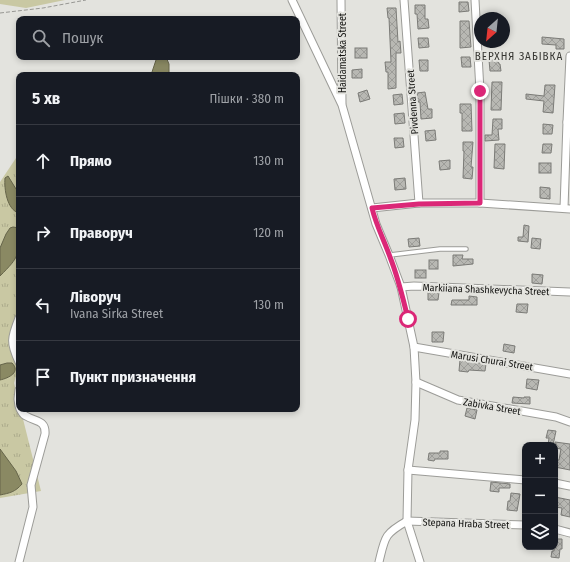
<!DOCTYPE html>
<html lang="uk">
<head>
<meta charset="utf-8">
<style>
  body { margin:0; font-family:"Fira Sans Condensed",sans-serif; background:#20242c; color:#f1f3f6 }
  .controls { position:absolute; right:12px; bottom:12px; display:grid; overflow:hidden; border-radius:8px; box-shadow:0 2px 6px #0003 }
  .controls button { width:36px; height:36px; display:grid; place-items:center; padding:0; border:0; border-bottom:1px solid #363941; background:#171b24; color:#f1f3f6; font:20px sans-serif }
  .compass { position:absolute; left:474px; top:12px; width:36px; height:36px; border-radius:50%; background:#171b24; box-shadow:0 2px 6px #0003; rotate:207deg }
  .stop { position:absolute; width:12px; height:12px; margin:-9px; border:3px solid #db2777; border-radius:50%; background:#fff }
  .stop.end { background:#db2777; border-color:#fff; box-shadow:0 1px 4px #0008 }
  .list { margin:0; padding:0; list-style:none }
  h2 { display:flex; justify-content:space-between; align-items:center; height:52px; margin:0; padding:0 16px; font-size:17px }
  h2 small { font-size:13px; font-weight:400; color:#9ea1a6 }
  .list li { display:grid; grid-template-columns:26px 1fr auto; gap:12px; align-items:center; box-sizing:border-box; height:72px; padding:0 16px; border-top:1px solid #363941 }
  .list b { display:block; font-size:15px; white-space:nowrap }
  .list p { margin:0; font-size:13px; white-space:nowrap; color:#9ea1a6 }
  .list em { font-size:13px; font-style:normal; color:#9ea1a6 }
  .icon { flex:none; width:22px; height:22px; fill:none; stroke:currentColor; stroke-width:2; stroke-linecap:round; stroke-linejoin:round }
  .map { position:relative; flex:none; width:570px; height:562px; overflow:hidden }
  .search { position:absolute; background:#171b24; box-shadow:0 2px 6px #0003; left:16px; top:16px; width:284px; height:44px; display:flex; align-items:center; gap:10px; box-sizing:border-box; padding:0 14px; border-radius:8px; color:#9ea1a6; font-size:15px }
  .panel { position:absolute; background:#171b24; box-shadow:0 2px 6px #0003; left:16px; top:72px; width:284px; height:340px; border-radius:8px }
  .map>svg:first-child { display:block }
</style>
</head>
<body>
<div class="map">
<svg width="570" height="562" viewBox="0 0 570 562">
  <defs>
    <pattern id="park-tufts" width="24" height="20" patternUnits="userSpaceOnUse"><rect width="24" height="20" fill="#c9c8a3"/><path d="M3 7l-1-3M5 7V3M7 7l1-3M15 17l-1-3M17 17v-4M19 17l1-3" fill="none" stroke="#acab8b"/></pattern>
    <pattern id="building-cross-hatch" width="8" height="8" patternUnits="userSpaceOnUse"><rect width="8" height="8" fill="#b8b8b3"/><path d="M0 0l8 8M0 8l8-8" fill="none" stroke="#9d9d99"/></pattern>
  </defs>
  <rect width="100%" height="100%" fill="#e3e3de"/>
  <!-- green -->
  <path fill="#c9c8a3" d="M0 0H65L26 8 0 4Z"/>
  <!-- park -->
  <path fill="url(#park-tufts)" d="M16 158H19V365L14 383 41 491 0 498V182Z"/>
  <!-- water -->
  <g fill="#8a8963" stroke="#66654a">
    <path d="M157 57H166L169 64V75H151Z"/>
    <path d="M8 176 16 189 19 190V213C7 210 4 189 5 178Z"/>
    <path d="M13 227 19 228C19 255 20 256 0 276V248L6 234 10 228Z"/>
    <path d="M7 363H12C21 372 9 378 0 380V365Z"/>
    <path d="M0 449 16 471 22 484C15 492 10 493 0 495Z"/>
  </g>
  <!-- building -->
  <g fill="url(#building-cross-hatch)" stroke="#7b7b77">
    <path d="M459 2H468L469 11 459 12Z"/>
    <path d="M415 5H425V19H428L429 28 418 29 417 14H415Z"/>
    <path d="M387 8H396L398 42 400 41 401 53H396V88L388 89V72H386L385 62H391L389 18H388Z"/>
    <path d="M460 21H469L471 47 460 48Z"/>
    <path d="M542 37 564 39V49H556V45L542 44Z"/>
    <path d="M418 38H428L429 47 419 48Z"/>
    <rect x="355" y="48" width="12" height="10"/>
    <path d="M461 57H470L471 67H462Z"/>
    <path d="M419 60H428V71H420Z"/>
    <path d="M489 60H498L499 64H500L501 71H490Z"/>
    <path d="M362 69V78H352V70Z"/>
    <path d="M492 82H502L501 110H491Z"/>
    <path d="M545 85H555L553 113 543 112 544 101 526 99V94L544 96Z"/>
    <path d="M367 90 370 99 360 102 358 93Z"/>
    <path d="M425 92 428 109H432V118L421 119 420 102H418L417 93Z"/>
    <path d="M402 94 403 104 394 105 393 95Z"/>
    <path d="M460 104H471L472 131H462V113H460Z"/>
    <path d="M404 113 405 123 395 124 394 114Z"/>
    <path d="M493 119H502V129H498L499 140 485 141V135H492Z"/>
    <path d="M543 124 553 125 552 134H543Z"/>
    <path d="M435 130 436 140 426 141 425 131Z"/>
    <path d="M394 138H403L404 147 395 148Z"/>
    <path d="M463 142H473L471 167H473L472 179 463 178 464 151H463Z"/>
    <path d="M495 144H505L504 169 494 168Z"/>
    <path d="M543 144H552L551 153H542Z"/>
    <path d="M450 160V169L440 170 439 161Z"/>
    <rect x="539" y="163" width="12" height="10"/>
    <path d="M405 178 406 189 395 190 394 179Z"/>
    <path d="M540 187 550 188V199L540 198Z"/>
    <path d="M524 225 529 226 528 242 518 241V237H523Z"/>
    <path d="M419 238 420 246 409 247 408 239Z"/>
    <path d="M532 238 541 239 540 249 531 248Z"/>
    <path d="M453 255H463L462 259H473V264L453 266Z"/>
    <rect x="429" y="260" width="9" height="9"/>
    <rect x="415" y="270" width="11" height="8"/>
    <path d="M532 274 543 275 542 284 532 283Z"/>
    <path d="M428 292H439L438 300H428Z"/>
    <path d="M469 296 477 297V305H451L452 300H469Z"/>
    <path d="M517 304H528L527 313 516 312Z"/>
    <path d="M432 332H444L443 342H432Z"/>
    <path d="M504 344 515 346 514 353 503 351Z"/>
    <path d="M460 360 486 364 485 371 469 370 468 372 459 371Z"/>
    <path d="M527 379 539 380 537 390 526 388Z"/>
    <path d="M513 397 524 398V397H530V404L512 403Z"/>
    <path d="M467 408 477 410 475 419 465 416Z"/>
    <path d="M548 430 556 431 553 445H548L549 438H546Z"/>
    <path d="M555 442 570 444V470L555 467V460H559L561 449 555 448Z"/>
    <path d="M440 451H448V459H435L434 461 428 460 429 453H440Z"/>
    <path d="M491 482 510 484V488H499V492L490 491Z"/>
    <path d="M511 493 520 494 517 511 507 510 508 501H510Z"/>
    <path d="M555 497 570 500V517L561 515 562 508 555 507Z"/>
    <path d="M555 539H562V549H560L559 558 551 557 552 551H554V547H555Z"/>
  </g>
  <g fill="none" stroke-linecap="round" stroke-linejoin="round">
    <defs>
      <path id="lane" d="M390 255 440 249H466"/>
      <g id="street">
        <path d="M292 0 342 105 376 224 389 255 401 287 414 347 416 382 415 420 408 470 407 521 420 562"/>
        <path d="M341 0 342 103"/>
        <path d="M404 0 419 203"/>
        <path d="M475 0 480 91V203"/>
        <path d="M567 122 570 56"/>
        <path d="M372 208 419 203H480L570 209"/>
        <path d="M564 208 567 122H570"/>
        <path d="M401 287 414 286 570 292"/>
        <path d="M19 318C11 338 10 343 19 362"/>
        <path d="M414 347 570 374"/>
        <path d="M416 382 458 400 556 417 570 422"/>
        <path d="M19 390 18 399 19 406"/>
        <path d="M408 470 525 480"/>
        <path d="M555 483 570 486"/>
        <path d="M407 521 525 525"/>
        <path d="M555 529 570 533"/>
        <path d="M19 562 33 507 31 485 45 434C46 420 36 422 26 416 23 415 22 412 20 409"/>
        <path d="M379 562C385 537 384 534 407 521"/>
      </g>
    </defs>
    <!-- lane casing -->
    <use href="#lane" stroke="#9c9c98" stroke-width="5.5"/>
    <!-- street casing -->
    <use href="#street" stroke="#9c9c98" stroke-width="9"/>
    <!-- path -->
    <path stroke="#979793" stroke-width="1" stroke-dasharray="4 2" stroke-linecap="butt" d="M0 13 43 8 86 0"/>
    <!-- lane -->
    <use href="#lane" stroke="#fff" stroke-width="3.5"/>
    <!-- street -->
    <use href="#street" stroke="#fff" stroke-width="7"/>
  </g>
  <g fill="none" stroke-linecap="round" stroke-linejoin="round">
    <!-- route -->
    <path stroke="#db2777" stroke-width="5" d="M408 319C403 298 398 277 390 257 384 240 376 225 372 208L419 204 480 203V91"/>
  </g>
  <g text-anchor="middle" stroke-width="4" stroke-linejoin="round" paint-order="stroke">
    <!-- street labels -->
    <g font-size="10" fill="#121210" stroke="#e3e3de">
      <text transform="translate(342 53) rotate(-90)" y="4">Haidamatska Street</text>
      <text transform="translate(412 102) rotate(-94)" y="4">Pivdenna Street</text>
      <text transform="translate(486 289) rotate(2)" y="4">Markiiana Shashkevycha Street</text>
      <text transform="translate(492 360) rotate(9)" y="4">Marusi Churai Street</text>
      <text transform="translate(492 406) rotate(10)" y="4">Zabivka Street</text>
      <text transform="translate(466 523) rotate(2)" y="4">Stepana Hraba Street</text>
    </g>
    <!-- neighbourhood labels -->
    <g font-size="11" letter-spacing="1" fill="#373733" stroke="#e3e3de">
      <text x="519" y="60">ВЕРХНЯ ЗАБІВКА</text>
    </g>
  </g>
</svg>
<div class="controls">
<button>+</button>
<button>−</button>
<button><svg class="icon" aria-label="layers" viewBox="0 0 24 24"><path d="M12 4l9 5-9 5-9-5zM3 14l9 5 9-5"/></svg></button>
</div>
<svg class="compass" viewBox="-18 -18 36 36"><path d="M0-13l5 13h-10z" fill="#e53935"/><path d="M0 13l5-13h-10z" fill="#9ea1a6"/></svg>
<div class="stop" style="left:408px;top:319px"></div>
<div class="stop end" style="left:480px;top:91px"></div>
<div class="search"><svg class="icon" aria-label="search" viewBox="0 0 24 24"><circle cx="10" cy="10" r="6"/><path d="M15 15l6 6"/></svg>Пошук</div>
<section class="panel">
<h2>5 хв<small>Пішки · 380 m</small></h2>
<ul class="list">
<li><svg class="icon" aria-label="ahead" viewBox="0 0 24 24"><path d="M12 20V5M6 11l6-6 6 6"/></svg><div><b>Прямо</b></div><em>130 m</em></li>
<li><svg class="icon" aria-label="right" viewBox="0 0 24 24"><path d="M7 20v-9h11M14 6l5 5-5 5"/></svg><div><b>Праворуч</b></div><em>120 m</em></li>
<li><svg class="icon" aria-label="left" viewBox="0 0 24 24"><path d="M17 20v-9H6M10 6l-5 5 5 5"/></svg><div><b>Ліворуч</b><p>Ivana Sirka Street</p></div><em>130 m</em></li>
<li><svg class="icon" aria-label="arrive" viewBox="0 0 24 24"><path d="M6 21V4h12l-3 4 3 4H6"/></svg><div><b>Пункт призначення</b></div></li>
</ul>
</section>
</div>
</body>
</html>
